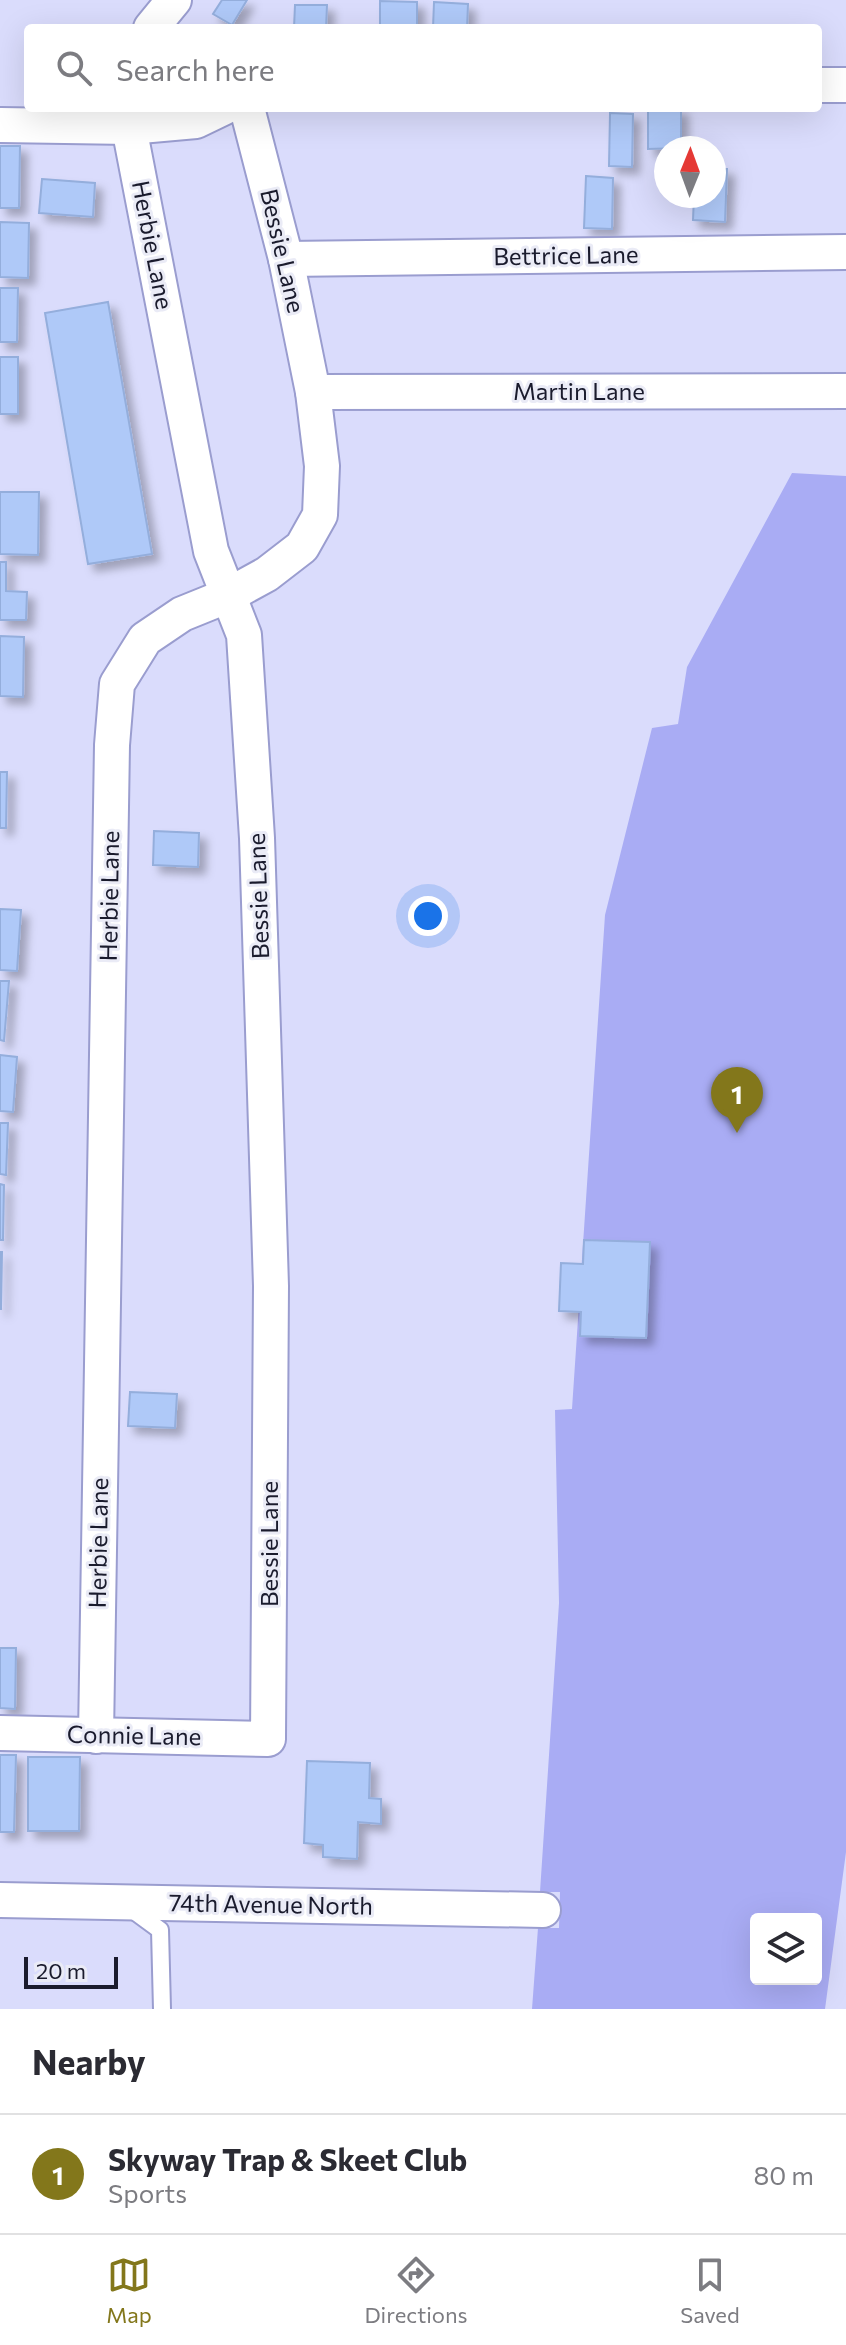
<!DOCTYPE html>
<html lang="en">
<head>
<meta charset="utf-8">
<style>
  body { margin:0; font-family:Commissioner,sans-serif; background:#f7f7f7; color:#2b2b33 }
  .controls { position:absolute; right:24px; bottom:24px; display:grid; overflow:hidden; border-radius:8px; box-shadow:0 8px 32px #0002 }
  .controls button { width:72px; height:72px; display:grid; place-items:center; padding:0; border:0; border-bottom:2px solid #e1e1e2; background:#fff; color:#2b2b33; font:40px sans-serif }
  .compass { position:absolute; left:654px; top:136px; width:72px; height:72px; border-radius:50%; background:#fff; box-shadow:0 8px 32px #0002; rotate:1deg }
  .scale { position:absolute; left:24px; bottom:20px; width:94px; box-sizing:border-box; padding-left:8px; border:4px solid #1a1b2d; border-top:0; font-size:22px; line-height:28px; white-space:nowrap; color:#1a1b2d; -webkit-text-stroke:6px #eaebf6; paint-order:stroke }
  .you { position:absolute; left:428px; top:916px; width:28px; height:28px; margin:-20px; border:6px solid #fff; border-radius:50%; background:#1a73e8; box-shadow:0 0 0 12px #1a73e833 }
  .badge { display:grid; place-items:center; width:52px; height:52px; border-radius:50%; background:#83771b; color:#fff; font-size:26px; font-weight:700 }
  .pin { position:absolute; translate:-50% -66px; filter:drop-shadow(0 2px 4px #0008) }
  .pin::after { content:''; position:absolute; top:42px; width:28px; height:24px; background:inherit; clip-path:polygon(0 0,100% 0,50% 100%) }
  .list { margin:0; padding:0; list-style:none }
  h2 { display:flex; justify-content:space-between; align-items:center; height:104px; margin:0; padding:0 32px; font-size:34px }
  h2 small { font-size:26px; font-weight:400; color:#7c7c81 }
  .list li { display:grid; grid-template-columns:52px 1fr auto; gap:24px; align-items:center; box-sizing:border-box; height:120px; padding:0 32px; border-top:2px solid #e1e1e2 }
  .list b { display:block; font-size:30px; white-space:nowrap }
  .list p { margin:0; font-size:26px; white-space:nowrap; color:#7c7c81 }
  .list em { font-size:26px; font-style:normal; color:#7c7c81 }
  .icon { flex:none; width:44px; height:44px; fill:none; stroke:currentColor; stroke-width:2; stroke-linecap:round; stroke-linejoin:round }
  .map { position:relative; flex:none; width:846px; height:2009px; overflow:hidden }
  .search { position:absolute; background:#fff; box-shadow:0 8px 32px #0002; left:24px; right:24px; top:24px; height:88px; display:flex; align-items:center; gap:20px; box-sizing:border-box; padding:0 28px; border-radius:8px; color:#7c7c81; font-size:30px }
  .sheet { height:224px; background:#fff }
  nav { display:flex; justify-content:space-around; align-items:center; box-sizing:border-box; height:112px; border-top:2px solid #e1e1e2; background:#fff; font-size:22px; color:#7c7c81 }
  nav a { display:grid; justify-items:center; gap:4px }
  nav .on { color:#83771b }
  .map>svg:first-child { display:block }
</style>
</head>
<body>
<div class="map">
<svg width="846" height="2009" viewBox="0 0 846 2009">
  <defs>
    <filter id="shadow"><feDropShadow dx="7" dy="7" stdDeviation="4" flood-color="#0004"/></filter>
  </defs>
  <rect width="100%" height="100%" fill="#dadcfc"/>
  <!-- green -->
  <path fill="#a9acf4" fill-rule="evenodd" d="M792 473 846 476V1852L825 2009H532L538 1928H559L560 1892H540L559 1603 555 1410 572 1409 605 915 652 728 678 724 687 667ZM756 1919H816V1979H756Z"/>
  <!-- building -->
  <g fill="#afc9f8" stroke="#94aedc" stroke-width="2" filter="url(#shadow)">
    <path d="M222 0H247L232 25 213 14Z"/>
    <path d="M380 1 417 2V28H380Z"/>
    <path d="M434 2 468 4 467 28H433Z"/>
    <path d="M295 5H327L326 28H294Z"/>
    <path d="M648 108H681V148L648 149Z"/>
    <path d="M610 113 633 114 632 167 609 166Z"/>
    <path d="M0 146H20L19 208H0Z"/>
    <path d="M714 169H727L725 222 693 220 694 196H714Z"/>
    <path d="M586 176 613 178 612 229 584 228Z"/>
    <path d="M42 179 95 183 93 217 39 213Z"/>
    <path d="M0 222 29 223 28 278 0 277Z"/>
    <path d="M0 288H18L17 342H0Z"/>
    <path d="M108 302 152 554 88 564 45 313Z"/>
    <rect x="0" y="357" width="18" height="57"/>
    <path d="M0 492H39L38 555 0 554Z"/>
    <path d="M0 562H6V591L27 592 26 620H0Z"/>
    <path d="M0 636 24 637 23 697 0 696Z"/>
    <path d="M0 772H7L6 828H0Z"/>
    <path d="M154 831 199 833 198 867 153 865Z"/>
    <path d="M0 909 21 910 17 971 0 970Z"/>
    <path d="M0 981H9L4 1041 0 1040Z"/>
    <path d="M0 1055 17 1057 13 1112 0 1111Z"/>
    <path d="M0 1123H8L6 1175 0 1174Z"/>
    <path d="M0 1184 4 1185 3 1240H0Z"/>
    <path d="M584 1240 650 1242 646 1338 580 1336 581 1312 559 1311 561 1263 583 1264Z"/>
    <path d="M0 1252H2L1 1309H0Z"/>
    <path d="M130 1392 177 1394 175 1428 128 1426Z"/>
    <path d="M0 1648H16L15 1709 0 1708Z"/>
    <path d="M0 1755H16L14 1832H0Z"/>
    <path d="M28 1757H80L79 1831H28Z"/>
    <path d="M307 1761 370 1763 369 1798 381 1799V1824L358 1822 357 1859 323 1857V1845L304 1843Z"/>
  </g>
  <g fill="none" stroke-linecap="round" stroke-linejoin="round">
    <defs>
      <path id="service" d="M130 1908 160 1930 162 2009"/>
      <g id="minor">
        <path d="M151 28 174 0"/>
        <path d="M818 85H846"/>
        <path d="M0 125 129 127 196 121 223 108"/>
        <path d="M286 259 846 252"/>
        <path d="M313 392 846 391"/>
        <path d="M0 1733 268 1739 271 1286 257 838 244 635 211 551 129 127 130 108"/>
        <path d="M96 1736 112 745 117 684 145 639 182 614 229 595 267 574 302 547 320 515 322 466 313 392 286 259 247 108"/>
        <path d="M0 1900 543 1910"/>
      </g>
    </defs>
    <!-- service casing -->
    <use href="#service" stroke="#9a9dcf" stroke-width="20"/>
    <!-- minor casing -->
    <use href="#minor" stroke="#9a9dcf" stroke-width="38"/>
    <!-- service -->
    <use href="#service" stroke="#fff" stroke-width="16"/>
    <!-- minor -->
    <use href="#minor" stroke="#fff" stroke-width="34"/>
  </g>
  <g text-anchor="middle" stroke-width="6" stroke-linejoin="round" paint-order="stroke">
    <!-- street labels -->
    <g font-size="24" fill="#1a1b2d" stroke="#eaebf6">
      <text transform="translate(152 245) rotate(79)" y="8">Herbie Lane</text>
      <text transform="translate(282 251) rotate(77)" y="8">Bessie Lane</text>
      <text transform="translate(566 256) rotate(-1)" y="8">Bettrice Lane</text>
      <text x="579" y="400">Martin Lane</text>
      <text transform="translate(110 896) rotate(-89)" y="8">Herbie Lane</text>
      <text transform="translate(259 896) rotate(-92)" y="8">Bessie Lane</text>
      <text transform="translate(99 1543) rotate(-89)" y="8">Herbie Lane</text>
      <text transform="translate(270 1544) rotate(-90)" y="8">Bessie Lane</text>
      <text transform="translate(134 1736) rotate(1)" y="8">Connie Lane</text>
      <text transform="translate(271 1905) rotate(1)" y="8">74th Avenue North</text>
    </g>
  </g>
</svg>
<div class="controls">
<button><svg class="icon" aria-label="layers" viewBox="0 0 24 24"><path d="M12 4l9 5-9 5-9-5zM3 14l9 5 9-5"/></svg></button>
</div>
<svg class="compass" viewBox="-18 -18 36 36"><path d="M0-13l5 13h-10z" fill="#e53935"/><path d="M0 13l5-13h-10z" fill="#7c7c81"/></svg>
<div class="scale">20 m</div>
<div class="you"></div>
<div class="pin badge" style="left:737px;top:1133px">1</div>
<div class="search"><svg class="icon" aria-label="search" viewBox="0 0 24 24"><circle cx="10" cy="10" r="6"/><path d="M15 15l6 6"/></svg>Search here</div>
</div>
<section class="sheet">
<h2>Nearby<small></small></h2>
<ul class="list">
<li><span class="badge">1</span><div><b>Skyway Trap &amp; Skeet Club</b><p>Sports</p></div><em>80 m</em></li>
</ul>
</section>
<nav>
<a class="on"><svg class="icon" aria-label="map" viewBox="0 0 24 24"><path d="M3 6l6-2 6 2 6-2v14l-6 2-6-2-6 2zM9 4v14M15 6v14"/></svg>Map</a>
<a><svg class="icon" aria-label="directions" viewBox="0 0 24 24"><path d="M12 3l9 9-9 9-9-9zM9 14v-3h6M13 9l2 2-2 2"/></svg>Directions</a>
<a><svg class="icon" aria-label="saved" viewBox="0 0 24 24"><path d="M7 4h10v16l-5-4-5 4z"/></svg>Saved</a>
</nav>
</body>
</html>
